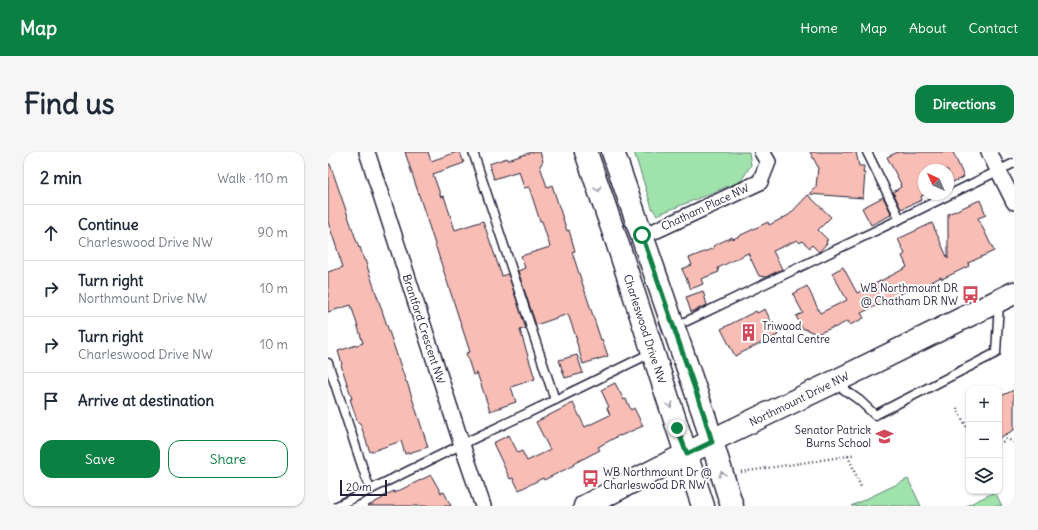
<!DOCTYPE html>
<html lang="en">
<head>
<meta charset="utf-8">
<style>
  body { margin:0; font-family:Delius,sans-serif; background:#f6f6f7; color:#1f2937 }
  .controls { position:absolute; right:12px; bottom:12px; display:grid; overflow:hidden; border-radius:8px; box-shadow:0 1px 3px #0004 }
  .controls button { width:36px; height:36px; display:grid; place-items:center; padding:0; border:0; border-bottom:1px solid #e0e1e3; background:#fff; color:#1f2937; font:20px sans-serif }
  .compass { position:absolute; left:590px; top:12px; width:36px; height:36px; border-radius:50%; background:#fff; box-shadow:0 1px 3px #0004; rotate:315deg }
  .scale { position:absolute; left:12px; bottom:10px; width:47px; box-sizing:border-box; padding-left:4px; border:2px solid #22223b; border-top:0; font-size:11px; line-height:14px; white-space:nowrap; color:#22223b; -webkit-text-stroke:3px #fff; paint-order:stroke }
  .stop { position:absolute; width:12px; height:12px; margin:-9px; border:3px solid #0b8043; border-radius:50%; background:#fff }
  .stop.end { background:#0b8043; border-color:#fff; box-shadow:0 1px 4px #0008 }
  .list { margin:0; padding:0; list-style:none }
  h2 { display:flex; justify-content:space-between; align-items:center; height:52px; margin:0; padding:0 16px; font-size:17px }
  h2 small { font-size:13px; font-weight:400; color:#747a83 }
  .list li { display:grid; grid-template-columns:26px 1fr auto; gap:12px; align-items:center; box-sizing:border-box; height:56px; padding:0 16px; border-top:1px solid #e0e1e3 }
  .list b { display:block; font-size:15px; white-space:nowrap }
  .list p { margin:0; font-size:13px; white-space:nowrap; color:#747a83 }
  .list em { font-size:13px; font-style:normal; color:#747a83 }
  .actions { display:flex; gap:8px; padding:12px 16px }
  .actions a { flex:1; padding:9px 0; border:1px solid #0b8043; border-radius:12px; text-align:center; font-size:14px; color:#0b8043 }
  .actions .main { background:#0b8043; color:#fff }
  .icon { flex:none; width:22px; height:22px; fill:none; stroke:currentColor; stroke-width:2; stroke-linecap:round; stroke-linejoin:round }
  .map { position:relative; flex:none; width:686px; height:354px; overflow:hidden; border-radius:12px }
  header { display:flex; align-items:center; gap:24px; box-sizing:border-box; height:56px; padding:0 20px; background:#0b8043; color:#fff }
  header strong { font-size:19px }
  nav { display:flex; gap:22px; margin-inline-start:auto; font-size:14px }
  .intro { display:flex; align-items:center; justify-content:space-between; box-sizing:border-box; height:96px; padding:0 24px }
  h1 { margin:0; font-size:28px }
  .button { padding:10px 18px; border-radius:12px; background:#0b8043; color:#fff; font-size:14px; font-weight:700 }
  main { display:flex; gap:24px; padding:0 24px }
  aside { flex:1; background:#fff; border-radius:12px; box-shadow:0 1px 3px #0004 }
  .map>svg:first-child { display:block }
</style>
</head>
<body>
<header>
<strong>Map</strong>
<nav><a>Home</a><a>Map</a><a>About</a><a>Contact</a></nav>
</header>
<div class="intro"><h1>Find us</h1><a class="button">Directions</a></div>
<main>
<aside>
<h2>2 min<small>Walk · 110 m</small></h2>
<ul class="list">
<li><svg class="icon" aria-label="ahead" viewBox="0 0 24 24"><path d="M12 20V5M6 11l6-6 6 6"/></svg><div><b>Continue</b><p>Charleswood Drive NW</p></div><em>90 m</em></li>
<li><svg class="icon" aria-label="right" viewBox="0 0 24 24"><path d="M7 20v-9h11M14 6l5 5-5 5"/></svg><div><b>Turn right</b><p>Northmount Drive NW</p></div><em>10 m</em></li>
<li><svg class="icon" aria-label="right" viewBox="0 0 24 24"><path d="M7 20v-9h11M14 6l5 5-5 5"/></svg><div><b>Turn right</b><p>Charleswood Drive NW</p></div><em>10 m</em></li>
<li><svg class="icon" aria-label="arrive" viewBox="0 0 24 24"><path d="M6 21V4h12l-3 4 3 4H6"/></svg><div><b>Arrive at destination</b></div></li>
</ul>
<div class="actions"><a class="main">Save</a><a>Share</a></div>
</aside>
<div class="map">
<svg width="686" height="354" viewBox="0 0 686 354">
  <rect width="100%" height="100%" fill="#fff"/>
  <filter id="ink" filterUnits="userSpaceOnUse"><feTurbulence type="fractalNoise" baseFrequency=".025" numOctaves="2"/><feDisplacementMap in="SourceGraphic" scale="8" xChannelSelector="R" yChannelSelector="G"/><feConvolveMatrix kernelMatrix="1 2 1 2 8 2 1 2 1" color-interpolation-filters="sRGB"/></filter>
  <g filter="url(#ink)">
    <!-- green -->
    <g fill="#a0e2ac" stroke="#618274">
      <path d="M306 0H421L423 13 413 29 329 63 324 56Z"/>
      <path d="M580 327 593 354H523Z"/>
      <path d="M667 340 674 354H638Z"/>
    </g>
    <!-- building -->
    <g fill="#f8bdb5" stroke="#22223b">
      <path d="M77 0H100L103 9 129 0H132L136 11 105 22 113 45 116 44 127 78 155 69 174 124 180 122 198 176 192 178 207 227 183 235 188 250 162 259 149 221 145 223 138 201 142 200Z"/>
      <path d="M204 0H212L215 9 212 14 219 35 224 33 239 79 241 78 247 99 244 100 273 188 274 187 280 204 255 212 248 188H249L240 162 208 173 190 119 197 116 193 104 222 95 214 69H212L201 35 196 36 191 19 166 27 161 12 179 6 180 8Z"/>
      <path d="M482 0H528L531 14H536L535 21H537L535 46 481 42 488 35 490 15Z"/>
      <path d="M570 0H625L636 25 620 32V18H596V43L593 44 594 48 573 57 565 40 573 35 572 32H573L559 5Z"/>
      <path d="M0 12H2L31 96 32 95 36 108H37L78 230H79L100 295 77 302 73 289 42 300 32 271H30L22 247H24L13 213 14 212 10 199 35 191 23 153 0 160V120L15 115 0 70Z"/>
      <path d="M480 43 503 65 490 78 500 88 498 89 499 91 491 100 484 93 482 96 474 89 472 91 469 88 445 99 454 117 438 125 431 124 420 101 390 116 391 120 373 127 375 132 363 137 354 117 364 113 361 106 386 96 385 94 404 85 405 87 440 70 441 73 461 63Z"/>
      <path d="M555 45 563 61H562L563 63 543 73 534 56Z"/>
      <path d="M652 48 658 63 650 66 666 99 640 111 641 114 614 127 613 125 590 137 589 134 533 161 536 166 522 173 520 169 506 176V175L489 182 474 176 468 164 475 161 465 142 479 134 492 161 519 148 504 121 515 115 529 141 570 120 579 115 574 104 577 102 570 87 604 71 620 107V62Z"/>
      <path d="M375 139 379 153 363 160 358 145Z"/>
      <path d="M437 157 450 183 407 204 393 177 428 159 429 161Z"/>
      <path d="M249 203 255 221 237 226 231 208Z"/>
      <path d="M287 231 296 248 298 247 303 258 306 256 315 274 292 284V283L270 295 272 298 245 312 246 313 216 328 215 326 191 338 185 326 182 327 165 291 181 283 190 301 194 299 199 309 222 298 208 270 245 251 257 275 282 263 279 256 281 255 273 238Z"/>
      <path d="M686 238V278L671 286V245Z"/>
      <path d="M103 323 113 341 116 340 123 354H40L55 346 54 345 66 339V341Z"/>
    </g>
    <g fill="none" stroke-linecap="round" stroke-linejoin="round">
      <defs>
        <g id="lane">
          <path d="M145 0 227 248"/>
          <path d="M539 0 572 67"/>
          <path d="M359 169 572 67 686 11"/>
          <path d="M0 211 42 338"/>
          <path d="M508 232 531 248 547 263 668 201 671 151"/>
          <path d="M9 354 145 287 227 248 323 201"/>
        </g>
        <g id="street">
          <path d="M39 0 134 293 155 354"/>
          <path d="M661 0 686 50"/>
          <path d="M314 83 329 78 432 30 440 10 434 0"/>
        </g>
        <g id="secondary">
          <path d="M258 0 290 93 375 354"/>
          <path d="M285 0 376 263 384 290 404 354"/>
          <path d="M257 354 397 282 506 230 686 141"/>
        </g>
      </defs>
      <!-- lane casing -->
      <use href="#lane" stroke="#22223b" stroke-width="11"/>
      <!-- street casing -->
      <use href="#street" stroke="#22223b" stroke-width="18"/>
      <!-- secondary casing -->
      <use href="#secondary" stroke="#22223b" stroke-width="25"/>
      <!-- path -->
      <g stroke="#22223b" stroke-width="2.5" stroke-dasharray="1 3" stroke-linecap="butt">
        <path d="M629 256 641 280"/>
        <path d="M671 292 679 287 686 290"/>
        <path d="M520 304 533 335"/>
        <path d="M413 320 520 304 527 302"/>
      </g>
      <!-- lane -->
      <use href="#lane" stroke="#fff" stroke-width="8"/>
      <!-- street -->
      <use href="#street" stroke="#fff" stroke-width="15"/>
      <!-- secondary -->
      <use href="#secondary" stroke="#fff" stroke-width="22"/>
    </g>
    <!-- one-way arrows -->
    <defs><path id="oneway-chevron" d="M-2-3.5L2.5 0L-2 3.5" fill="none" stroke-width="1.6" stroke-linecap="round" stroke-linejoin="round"/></defs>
    <g stroke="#9c9ca7">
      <use href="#oneway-chevron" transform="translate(270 37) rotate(71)"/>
      <use href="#oneway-chevron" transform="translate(342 253) rotate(72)"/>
      <use href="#oneway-chevron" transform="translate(394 322) rotate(-108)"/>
    </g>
  </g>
  <g fill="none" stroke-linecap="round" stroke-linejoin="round" filter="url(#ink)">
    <!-- route -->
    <path stroke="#0b8043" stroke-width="5" d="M314 83 376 263 384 290 359 302 349 276"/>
  </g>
  <!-- icons -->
  <defs>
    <symbol id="bus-bare" viewBox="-9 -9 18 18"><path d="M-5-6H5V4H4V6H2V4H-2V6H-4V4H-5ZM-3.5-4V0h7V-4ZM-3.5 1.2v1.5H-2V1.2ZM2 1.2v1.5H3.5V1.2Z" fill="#d1495b" stroke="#fff" stroke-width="2.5" paint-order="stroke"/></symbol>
    <symbol id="building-bare" viewBox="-9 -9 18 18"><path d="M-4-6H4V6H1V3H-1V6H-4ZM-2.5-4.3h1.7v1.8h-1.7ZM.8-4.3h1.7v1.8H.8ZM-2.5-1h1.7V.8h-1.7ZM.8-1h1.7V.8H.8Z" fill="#d1495b" stroke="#fff" stroke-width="2.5" paint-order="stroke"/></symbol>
    <symbol id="school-bare" viewBox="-9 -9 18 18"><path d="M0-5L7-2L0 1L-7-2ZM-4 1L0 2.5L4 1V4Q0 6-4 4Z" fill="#d1495b" stroke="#fff" stroke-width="2.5" paint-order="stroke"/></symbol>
  </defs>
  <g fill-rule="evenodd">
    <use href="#bus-bare" x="630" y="130" width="25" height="25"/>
    <use href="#building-bare" x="408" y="168" width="25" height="25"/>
    <use href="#school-bare" x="544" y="272" width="25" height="25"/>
    <use href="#bus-bare" x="250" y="314" width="25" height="25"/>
  </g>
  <g text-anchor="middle" stroke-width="4" stroke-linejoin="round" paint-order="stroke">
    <!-- street labels -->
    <g font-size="11" fill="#22223b" stroke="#fff">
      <text transform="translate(377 55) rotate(-25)" y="4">Chatham Place NW</text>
      <text transform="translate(96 177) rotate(72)" y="4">Brantford Crescent NW</text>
      <text transform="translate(317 177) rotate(72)" y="4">Charleswood Drive NW</text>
      <text transform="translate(471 247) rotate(-26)" y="4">Northmount Drive NW</text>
    </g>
    <!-- poi labels -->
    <g font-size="11" fill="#22223b" stroke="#fff" text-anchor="end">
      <text x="630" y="140">WB Northmount DR<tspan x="630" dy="13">@ Chatham DR NW</tspan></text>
      <text x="434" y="178" text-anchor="start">Triwood<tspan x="434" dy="13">Dental Centre</tspan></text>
      <text x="543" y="282">Senator Patrick<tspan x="543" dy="13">Burns School</tspan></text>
      <text x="275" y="324" text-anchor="start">WB Northmount Dr @<tspan x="275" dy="13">Charleswood DR NW</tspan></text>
    </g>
  </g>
</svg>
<div class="controls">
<button>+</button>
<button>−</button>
<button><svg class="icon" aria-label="layers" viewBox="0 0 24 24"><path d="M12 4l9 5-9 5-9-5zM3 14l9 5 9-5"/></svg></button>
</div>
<svg class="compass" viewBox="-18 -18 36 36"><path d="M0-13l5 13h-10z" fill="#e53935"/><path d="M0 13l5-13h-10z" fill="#747a83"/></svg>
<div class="scale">20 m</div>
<div class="stop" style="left:314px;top:83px"></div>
<div class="stop end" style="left:349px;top:276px"></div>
</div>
</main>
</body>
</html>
